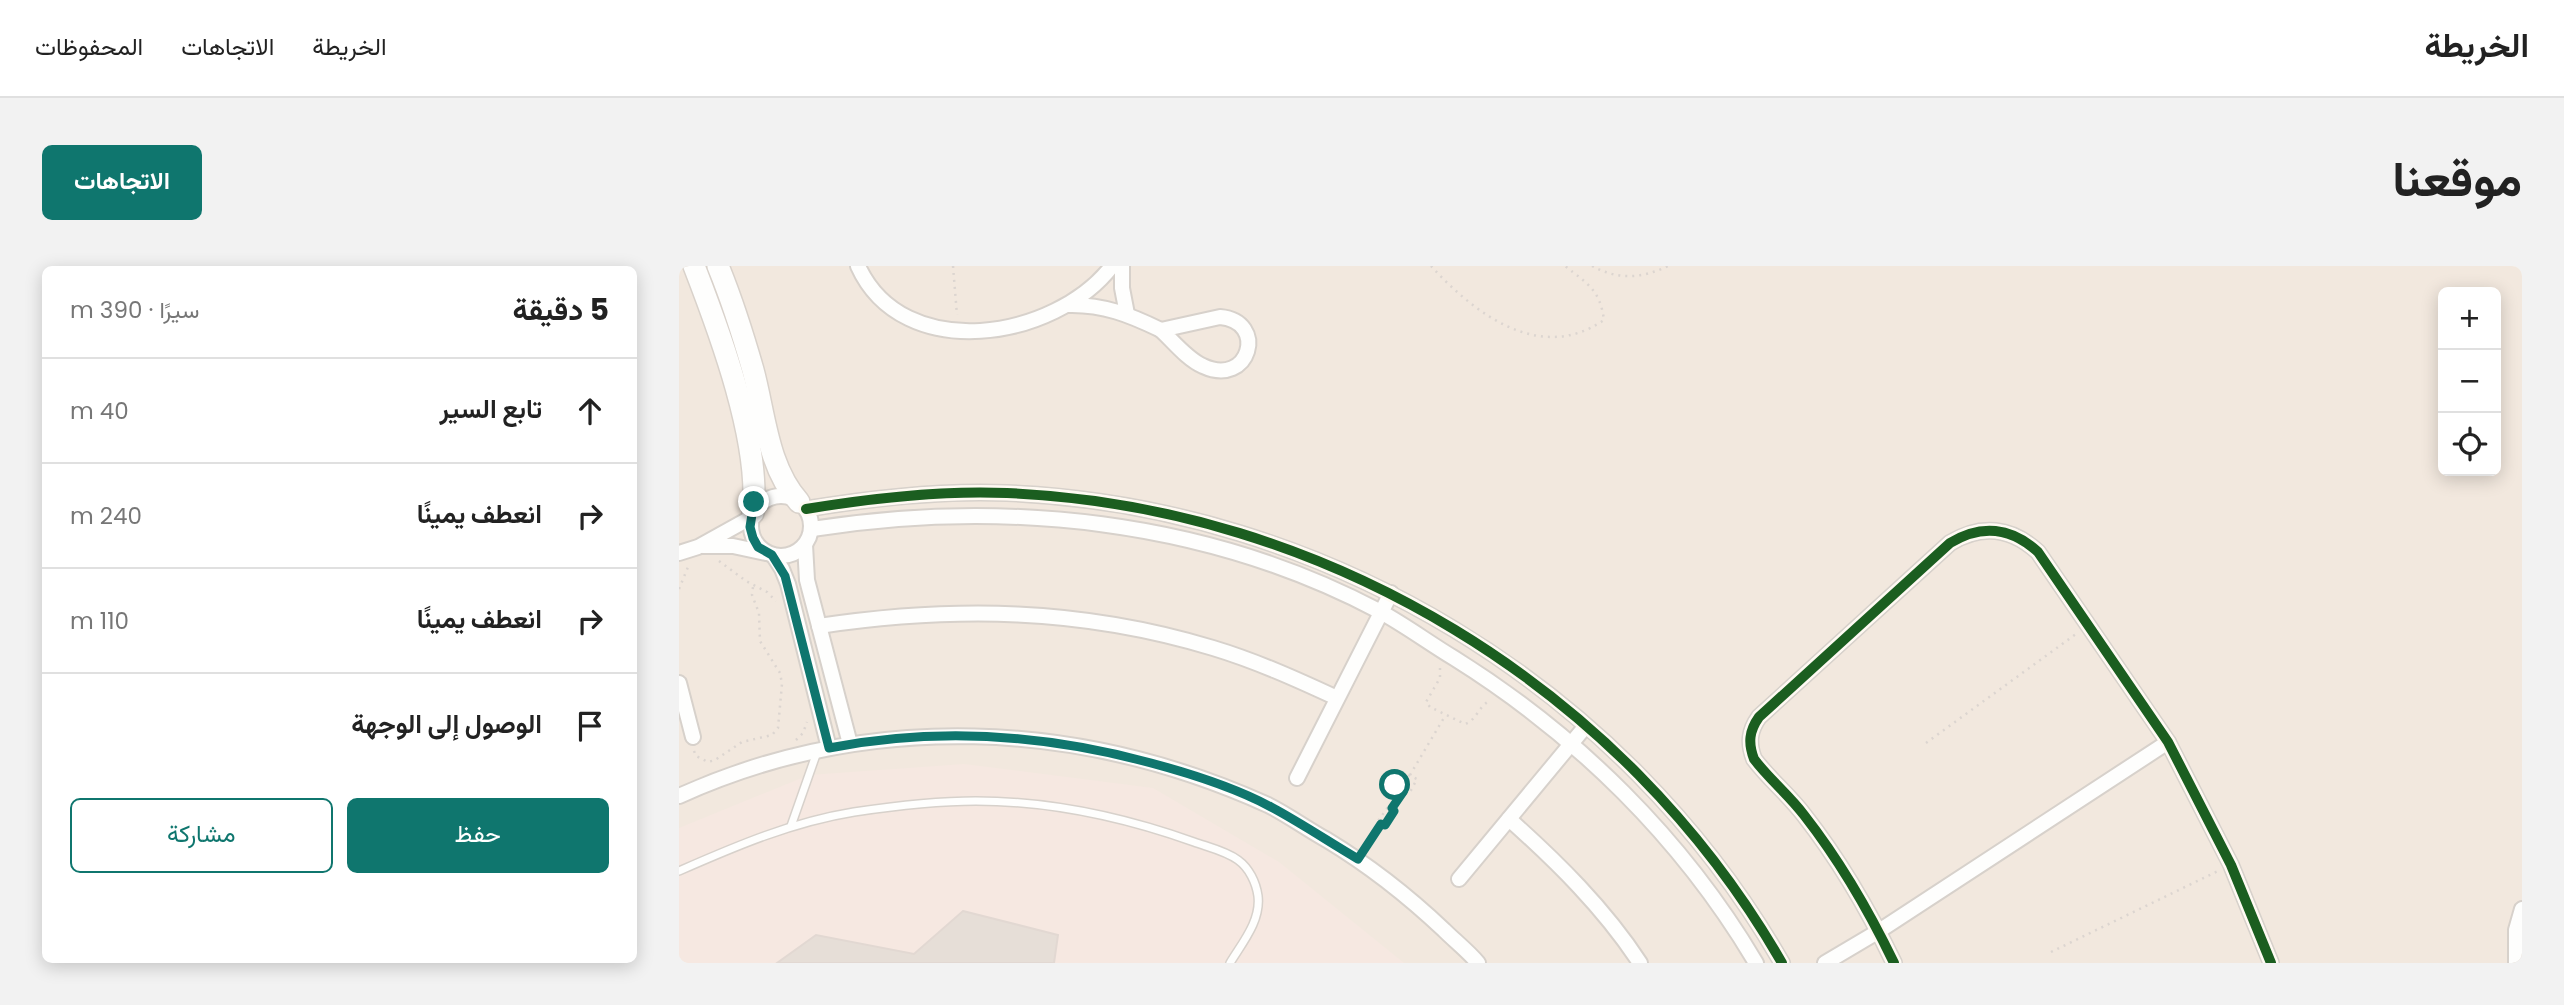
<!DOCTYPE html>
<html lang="ar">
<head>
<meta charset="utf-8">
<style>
  body { margin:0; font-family:Poppins,Vazirmatn,sans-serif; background:#f2f2f2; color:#222; direction:rtl }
  .controls { position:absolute; right:21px; top:21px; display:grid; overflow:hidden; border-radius:10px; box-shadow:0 4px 18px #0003 }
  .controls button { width:63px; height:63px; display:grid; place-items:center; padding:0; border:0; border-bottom:2px solid #e0e0e0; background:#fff; color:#222; font:35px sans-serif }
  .stop { position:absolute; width:21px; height:21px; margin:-16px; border:5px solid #0f766e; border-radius:50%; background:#fff }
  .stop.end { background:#0f766e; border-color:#fff; box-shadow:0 2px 7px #0008 }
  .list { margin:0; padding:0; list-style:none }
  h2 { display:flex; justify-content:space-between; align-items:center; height:91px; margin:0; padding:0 28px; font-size:30px }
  h2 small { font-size:23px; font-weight:400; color:#767676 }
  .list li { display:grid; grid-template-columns:46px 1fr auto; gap:21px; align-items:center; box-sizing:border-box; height:105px; padding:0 28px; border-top:2px solid #e0e0e0 }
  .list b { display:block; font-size:26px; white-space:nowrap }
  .list em { font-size:23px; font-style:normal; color:#767676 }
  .actions { display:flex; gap:14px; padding:21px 28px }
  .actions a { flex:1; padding:16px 0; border:2px solid #0f766e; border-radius:10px; text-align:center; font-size:24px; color:#0f766e }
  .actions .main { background:#0f766e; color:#fff }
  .icon { flex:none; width:38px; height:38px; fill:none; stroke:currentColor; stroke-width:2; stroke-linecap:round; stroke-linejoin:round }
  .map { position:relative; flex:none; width:1843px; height:697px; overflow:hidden; direction:ltr; border-radius:10px }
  header { display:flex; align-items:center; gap:42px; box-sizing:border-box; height:98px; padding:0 35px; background:#fff; border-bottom:2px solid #e0e0e0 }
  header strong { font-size:33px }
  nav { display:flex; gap:38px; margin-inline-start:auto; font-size:24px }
  .intro { display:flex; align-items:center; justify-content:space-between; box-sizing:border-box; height:168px; padding:0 42px }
  h1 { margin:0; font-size:49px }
  .button { padding:18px 32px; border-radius:10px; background:#0f766e; color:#fff; font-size:24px; font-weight:700 }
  main { display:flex; gap:42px; padding:0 42px }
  aside { flex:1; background:#fff; border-radius:10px; box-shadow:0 4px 18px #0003 }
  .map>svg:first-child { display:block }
</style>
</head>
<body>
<header>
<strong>الخريطة</strong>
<nav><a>الخريطة</a><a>الاتجاهات</a><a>المحفوظات</a></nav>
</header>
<div class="intro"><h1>موقعنا</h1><a class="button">الاتجاهات</a></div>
<main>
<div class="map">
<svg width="1843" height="697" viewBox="0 0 1843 697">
  <rect width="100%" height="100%" fill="#f9f5f0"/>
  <!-- residential -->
  <path fill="#f2e8de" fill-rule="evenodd" d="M0 0H1843V697H0ZM1764 26H1817V205H1764Z"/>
  <!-- commercial -->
  <path fill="#f6e8e1" d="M285 498 474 522 600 596 725 697H0V562L130 509Z"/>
  <!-- building -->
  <path fill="#e6ded7" stroke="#e2d8d2" stroke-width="2" d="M284 645 379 669 375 697H98L137 669 235 688Z"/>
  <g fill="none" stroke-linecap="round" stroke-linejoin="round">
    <defs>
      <g id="lane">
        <path d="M112 560 138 486"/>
        <path d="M0 605C57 580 113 556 175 546 215 540 256 535 297 535 371 535 445 551 515 576 529 581 547 585 559 594 570 602 577 616 579 630 582 655 563 677 551 697"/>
      </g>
      <g id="street">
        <path d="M179 0C224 99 376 74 433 0"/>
        <path d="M443 0V22L448 48"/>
        <path d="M389 39C424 38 451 49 482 64"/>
        <path d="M541 51C589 55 571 122 524 100 508 93 494 75 482 64Z"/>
        <circle cx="102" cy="260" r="30"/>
        <path d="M127 243C193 232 260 224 328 227 645 240 945 421 1103 697"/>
        <path d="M133 263C324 233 526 253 700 345 726 359 750 377 775 392 898 469 1003 572 1077 697"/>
        <path d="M126 279 128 314 171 478"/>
        <path d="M24 280H54L87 287"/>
        <path d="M0 287 19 281 73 251"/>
        <path d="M94 289 103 303 109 318 150 482"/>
        <path d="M140 360C276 340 402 342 534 382 577 395 617 413 658 432"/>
        <path d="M0 417 14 471"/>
        <path d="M618 512 712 327"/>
        <path d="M0 530C190 444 401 454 589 539 609 549 628 563 648 574 691 600 729 630 765 664 776 675 789 685 799 697"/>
        <path d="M830 553C878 596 925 642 961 697"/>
        <path d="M780 613 906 461"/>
        <path d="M1146 697 1200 665 1489 476"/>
        <path d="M1215 697C1190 645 1161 595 1125 549 1110 529 1090 513 1075 493 1069 477 1070 465 1080 451L1271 277C1302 258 1332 261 1359 286L1489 476 1552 599 1592 697"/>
        <path d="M1837 697V664L1843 643"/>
      </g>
      <g id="secondary">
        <path d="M15 0C41 67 82 177 74 247"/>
        <path d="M39 0C53 34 64 69 74 104 86 148 88 200 120 236"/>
      </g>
    </defs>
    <!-- lane casing -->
    <use href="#lane" stroke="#d7d1cb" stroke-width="10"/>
    <!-- street casing -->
    <use href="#street" stroke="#d7d1cb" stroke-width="18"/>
    <!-- secondary casing -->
    <use href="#secondary" stroke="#d9d2cb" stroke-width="24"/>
    <!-- path -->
    <g stroke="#dcd5d0" stroke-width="2.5" stroke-dasharray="2 5" stroke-linecap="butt">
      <path d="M274 0 278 49"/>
      <path d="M752 0C796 48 861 98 925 54 921 24 909 18 886 0"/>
      <path d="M913 0C939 14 962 13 989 0"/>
      <path d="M40 295 67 315 88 326 97 335"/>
      <path d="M0 323 9 301"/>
      <path d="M761 402V412L747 436 751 441 786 458C798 454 800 439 811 435"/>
      <path d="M117 474 124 467 128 456"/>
      <path d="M1247 477 1397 368"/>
      <path d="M15 485 17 490 29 496 36 494 63 476 93 469 99 462 103 418 101 407 81 375 80 347 73 329 74 321"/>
      <path d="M723 506 738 513 730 528 716 521Z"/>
      <path d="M731 509 766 450"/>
      <path d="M709 541 716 545 705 560 699 555Z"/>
      <path d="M713 542 724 526"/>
      <path d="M687 581 702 558"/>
      <path d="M1372 686 1539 605"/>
    </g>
    <!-- lane -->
    <use href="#lane" stroke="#fefefd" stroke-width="7"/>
    <!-- street -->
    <use href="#street" stroke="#fefefd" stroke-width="14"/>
    <!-- secondary -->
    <use href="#secondary" stroke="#fefefd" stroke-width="21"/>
    <defs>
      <g id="cycleway">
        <path d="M127 243C193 232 260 224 328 227 645 240 945 421 1103 697"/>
        <path d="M1215 697C1190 645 1161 595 1125 549 1110 529 1090 513 1075 493 1069 477 1070 465 1080 451L1271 277C1302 258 1332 261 1359 286L1489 476 1552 599 1592 697"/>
      </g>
    </defs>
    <!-- cycleway casing -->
    <use href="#cycleway" stroke="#fffaf3" stroke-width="15"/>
    <!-- cycleway -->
    <use href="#cycleway" stroke="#1b5e20" stroke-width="10"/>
  </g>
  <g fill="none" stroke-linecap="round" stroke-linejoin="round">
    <!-- route -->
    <path stroke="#0f766e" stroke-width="9" d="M75 236 71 261 74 272 79 281 93 289 106 310 150 482C258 461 366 468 472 497 513 508 555 521 592 541 622 557 650 576 679 593L702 558 706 559 715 545 713 542 724 526 716 522V519"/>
  </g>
</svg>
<div class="controls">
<button>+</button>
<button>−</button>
<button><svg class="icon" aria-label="locate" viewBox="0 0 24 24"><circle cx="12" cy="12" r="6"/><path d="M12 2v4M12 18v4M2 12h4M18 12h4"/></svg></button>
</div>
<div class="stop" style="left:716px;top:519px"></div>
<div class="stop end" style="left:75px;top:236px"></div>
</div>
<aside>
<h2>5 دقيقة<small>سيرًا · 390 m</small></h2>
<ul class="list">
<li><svg class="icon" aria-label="ahead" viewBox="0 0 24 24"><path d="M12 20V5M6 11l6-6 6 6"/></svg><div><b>تابع السير</b></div><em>40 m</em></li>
<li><svg class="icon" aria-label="right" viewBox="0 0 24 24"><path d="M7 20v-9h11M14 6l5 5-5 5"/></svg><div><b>انعطف يمينًا</b></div><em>240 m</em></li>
<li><svg class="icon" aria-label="right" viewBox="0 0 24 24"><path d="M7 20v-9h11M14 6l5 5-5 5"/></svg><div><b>انعطف يمينًا</b></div><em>110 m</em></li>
<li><svg class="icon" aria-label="arrive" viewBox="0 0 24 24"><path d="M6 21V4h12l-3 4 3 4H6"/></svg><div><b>الوصول إلى الوجهة</b></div></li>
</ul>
<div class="actions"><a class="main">حفظ</a><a>مشاركة</a></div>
</aside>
</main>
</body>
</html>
